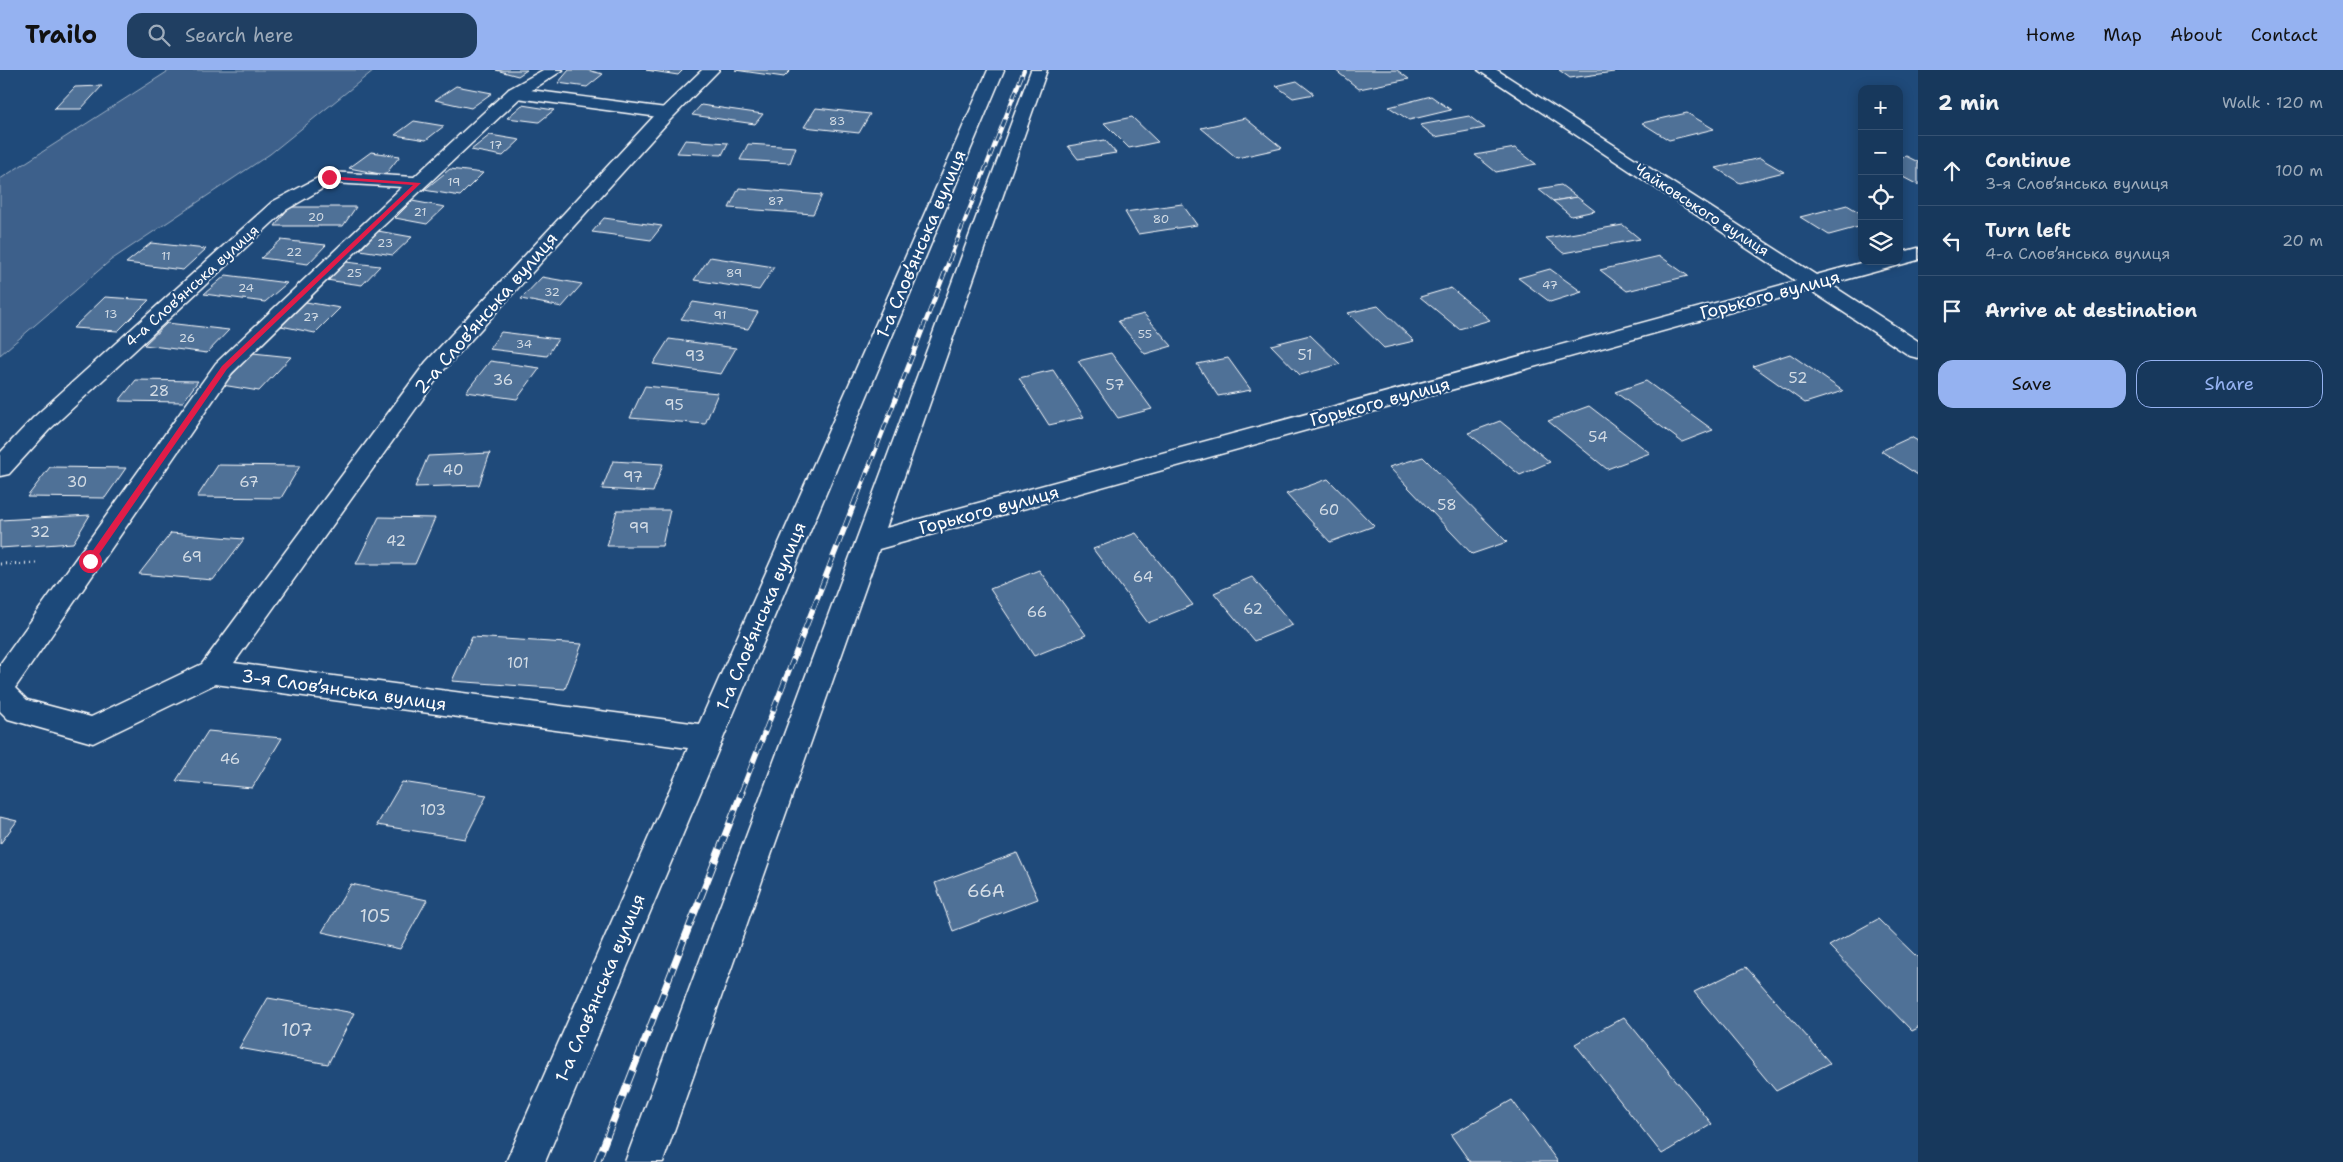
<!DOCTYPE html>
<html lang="en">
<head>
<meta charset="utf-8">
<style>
  body { margin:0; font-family:"Shantell Sans",sans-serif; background:#203f62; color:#f1f3f6 }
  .controls { position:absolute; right:15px; top:15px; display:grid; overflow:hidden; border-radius:10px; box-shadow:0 2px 12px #0003 }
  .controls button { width:45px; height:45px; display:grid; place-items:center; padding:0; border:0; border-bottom:1px solid #365272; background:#17385c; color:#f1f3f6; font:25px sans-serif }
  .stop { position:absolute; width:15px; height:15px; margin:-11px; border:4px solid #e11d48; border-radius:50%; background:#fff }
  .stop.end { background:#e11d48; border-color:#fff; box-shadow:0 1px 5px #0008 }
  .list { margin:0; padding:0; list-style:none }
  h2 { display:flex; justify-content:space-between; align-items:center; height:65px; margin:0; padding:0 20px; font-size:21px }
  h2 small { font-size:16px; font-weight:400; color:#9eacbb }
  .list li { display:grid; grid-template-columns:32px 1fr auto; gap:15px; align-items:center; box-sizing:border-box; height:70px; padding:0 20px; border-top:1px solid #365272 }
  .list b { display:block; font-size:19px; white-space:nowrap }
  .list p { margin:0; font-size:16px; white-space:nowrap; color:#9eacbb }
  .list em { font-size:16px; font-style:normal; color:#9eacbb }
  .actions { display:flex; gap:10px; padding:15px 20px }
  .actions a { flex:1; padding:11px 0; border:1px solid #95b2f1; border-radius:15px; text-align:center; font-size:18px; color:#95b2f1 }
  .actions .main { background:#95b2f1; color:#111 }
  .icon { flex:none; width:28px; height:28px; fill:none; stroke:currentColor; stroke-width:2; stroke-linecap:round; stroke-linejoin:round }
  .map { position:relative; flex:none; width:1918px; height:1092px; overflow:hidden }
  header { display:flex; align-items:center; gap:30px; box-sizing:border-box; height:70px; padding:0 25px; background:#95b2f1; color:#111 }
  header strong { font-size:24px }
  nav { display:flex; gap:28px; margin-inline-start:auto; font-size:18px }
  .search { width:350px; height:45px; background:#203f62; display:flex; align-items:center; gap:12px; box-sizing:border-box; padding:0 18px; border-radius:15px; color:#9eacbb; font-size:19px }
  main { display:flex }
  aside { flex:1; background:#17385c }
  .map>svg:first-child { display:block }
</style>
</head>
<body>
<header>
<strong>Trailo</strong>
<div class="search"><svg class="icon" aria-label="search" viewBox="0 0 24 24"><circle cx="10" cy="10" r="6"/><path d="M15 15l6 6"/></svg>Search here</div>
<nav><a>Home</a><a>Map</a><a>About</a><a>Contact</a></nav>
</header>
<main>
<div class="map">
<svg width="1918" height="1092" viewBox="0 0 1918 1092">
  <rect width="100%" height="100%" fill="#1f4a7a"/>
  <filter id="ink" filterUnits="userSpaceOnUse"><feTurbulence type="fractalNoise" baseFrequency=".02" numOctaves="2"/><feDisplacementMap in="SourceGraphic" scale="10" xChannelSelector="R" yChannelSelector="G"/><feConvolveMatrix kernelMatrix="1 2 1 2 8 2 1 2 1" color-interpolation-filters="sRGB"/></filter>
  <g filter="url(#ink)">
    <!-- green -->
    <path fill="#3c618b" stroke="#9eb0c5" d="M170 0H374L270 84 111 190 0 285V109Z"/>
    <!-- building -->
    <g fill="#507197" stroke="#fff">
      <path d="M496 0H527L518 6Z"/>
      <path d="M569 0H587L603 4 587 17 558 13Z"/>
      <path d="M646 0H683L678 5Z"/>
      <path d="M735 0H791L784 7Z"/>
      <path d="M1335 0H1397L1409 9 1359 19Z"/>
      <path d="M1559 0H1612L1614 2 1570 8Z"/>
      <path d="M1297 11 1314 24 1293 28 1276 16Z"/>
      <path d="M102 16 81 39H54L75 17Z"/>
      <path d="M456 16 492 23 471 38 435 30Z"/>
      <path d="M1431 26 1451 40 1409 50 1389 37Z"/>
      <path d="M522 35 554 40 539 52 507 48Z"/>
      <path d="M701 35 763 44 755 54 692 45Z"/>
      <path d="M816 38 870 44 859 63 804 57Z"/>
      <path d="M1687 43 1714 59 1669 70 1642 53Z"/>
      <path d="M1469 46 1485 58 1435 67 1420 55Z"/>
      <path d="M1132 47 1158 72 1129 78 1104 53Z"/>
      <path d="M1245 48 1282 78 1237 88 1201 58Z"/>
      <path d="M414 51 444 56 426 70 395 65Z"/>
      <path d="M490 65 520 70 503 86 471 80Z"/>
      <path d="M685 70 728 73 722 85 677 83Z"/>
      <path d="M1105 70 1116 83 1078 89 1068 76Z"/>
      <path d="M748 74 796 77 790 93 740 90Z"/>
      <path d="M1515 78 1536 94 1496 102 1475 85Z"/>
      <path d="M371 82 400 86 385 105 349 98Z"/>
      <path d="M1906 86 1918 92V115L1899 105V88Z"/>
      <path d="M1760 88 1784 102 1740 113 1716 98Z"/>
      <path d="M450 99 483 103 460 126 424 120Z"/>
      <path d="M1561 115 1577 127 1553 131 1538 119Z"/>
      <path d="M739 118 822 125 813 144 729 138Z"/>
      <path d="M1577 127 1595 141 1571 146 1553 131Z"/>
      <path d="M412 131 445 137 427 154 395 148Z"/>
      <path d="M1182 134 1197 155 1138 164 1125 142Z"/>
      <path d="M1847 135 1862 144V156L1829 165 1800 147Z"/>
      <path d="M289 137H356L343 156H275Z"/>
      <path d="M604 148 662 156 651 170 592 162Z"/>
      <path d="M1623 155 1640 169 1563 183 1546 168Z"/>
      <path d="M378 161 412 167 393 185 360 180Z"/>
      <path d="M281 170 326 175 308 194 261 188Z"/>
      <path d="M151 173 206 179 183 200 126 193Z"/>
      <path d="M1660 186 1688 206 1627 221 1600 200Z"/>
      <path d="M710 187 774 197 759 220 694 210Z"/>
      <path d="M346 192 380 196 362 215 326 210Z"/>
      <path d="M1550 199 1582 222 1550 232 1518 208Z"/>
      <path d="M226 205 287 213 265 232 204 224Z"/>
      <path d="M542 207 582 214 562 237 521 229Z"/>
      <path d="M1451 218 1490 250 1459 259 1420 227Z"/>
      <path d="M105 227 149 230 118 261 73 258Z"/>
      <path d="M306 232 340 238 315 263 281 256Z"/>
      <path d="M693 232 758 242 748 259 681 249Z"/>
      <path d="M1378 236 1414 271 1384 278 1348 243Z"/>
      <path d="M1144 244 1172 276 1145 284 1118 251Z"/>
      <path d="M167 253 229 260 207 283 144 275Z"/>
      <path d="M501 262 558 269 547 286 489 279Z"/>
      <path d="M1310 265 1340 294 1300 305 1271 275Z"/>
      <path d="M669 269 736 278 721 304 653 294Z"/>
      <path d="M253 283 291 287 259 321 222 315Z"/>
      <path d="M1111 283 1152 339 1118 348 1078 291Z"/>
      <path d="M1790 284 1843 321 1805 333 1753 296Z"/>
      <path d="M1228 288 1251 320 1218 326 1197 294Z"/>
      <path d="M490 291 540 298 517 329 466 322Z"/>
      <path d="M1053 300 1084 347 1049 355 1019 308Z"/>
      <path d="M136 310 198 311 183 332 119 331Z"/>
      <path d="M1646 311 1713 360 1682 372 1615 322Z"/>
      <path d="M645 316 718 323 705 354 630 348Z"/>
      <path d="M1589 336 1650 383 1607 399 1548 351Z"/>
      <path d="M1500 351 1550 392 1520 405 1468 363Z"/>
      <path d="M1911 367 1918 371V405L1881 381Z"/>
      <path d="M490 383 479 415 415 417 428 386Z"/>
      <path d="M1423 387 1507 472 1472 484 1389 397Z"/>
      <path d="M613 391 663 394 653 422 602 419Z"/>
      <path d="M218 395 300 396 281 428 197 427Z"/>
      <path d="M50 397 126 398 105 428 27 427Z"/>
      <path d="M1328 409 1374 456 1330 472 1286 424Z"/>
      <path d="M617 440H670L662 476H607Z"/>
      <path d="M90 445 73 473 0 478V450Z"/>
      <path d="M379 447 435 448 415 494H356Z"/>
      <path d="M171 463 244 469 213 510 139 504Z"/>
      <path d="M1136 463 1193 535 1148 553 1093 479Z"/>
      <path d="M1039 500 1086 565 1034 586 990 519Z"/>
      <path d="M1252 507 1293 555 1254 571 1214 523Z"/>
      <path d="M472 567 582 574 565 619 452 611Z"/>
      <path d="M208 661 282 668 252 718 176 711Z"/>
      <path d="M402 712 487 725 465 769 377 755Z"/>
      <path d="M0 747 17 751 0 774Z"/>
      <path d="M1017 783 1038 829 953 861 935 813Z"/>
      <path d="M351 814 427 830 400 879 322 862Z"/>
      <path d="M1878 849 1918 888V958L1912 961 1829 876Z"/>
      <path d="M1746 897 1830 993 1776 1021 1694 922Z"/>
      <path d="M268 928 354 943 328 994 239 978Z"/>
      <path d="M1624 947 1712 1054 1662 1084 1575 974Z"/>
      <path d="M1512 1030 1558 1092H1470L1451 1065Z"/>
    </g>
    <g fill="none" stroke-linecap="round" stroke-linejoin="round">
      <defs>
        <path id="lane" d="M515 18 666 38 672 39 674 43 672 47 666 48 509 27 507 23 509 19Z"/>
        <g id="street">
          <path d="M543 0H563L521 27 368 170 232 303 15 618 27 630 91 647 202 594 426 292 656 44 702 0H719L668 52 442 302 234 593 699 654 988 0H1004L545 1092H506L688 678 215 614 93 673 8 649 0 641V594L216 293 402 117 332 113 286 140 49 360 9 404 0 406V383L33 348 272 132 329 102 414 107 509 19Z"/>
          <path d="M1031 0H1047L886 458 1796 211 1478 0H1497L1816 205 1868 191H1899V183L1918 178V190L1830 214 1918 271V288L1910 286 1810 220 879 479 663 1092H625Z"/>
        </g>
      </defs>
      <!-- lane casing -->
      <use href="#lane" stroke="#fff" stroke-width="3"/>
      <!-- street casing -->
      <use href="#street" stroke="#fff" stroke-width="3"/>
      <!-- path -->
      <path stroke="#fff" stroke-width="3" stroke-dasharray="1 4" stroke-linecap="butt" d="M0 494 37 493"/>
      <!-- lane -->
      <use href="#lane" fill="#1f4a7a" fill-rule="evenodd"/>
      <!-- street -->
      <use href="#street" fill="#1f4a7a" fill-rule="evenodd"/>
      <defs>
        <path id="rail-far3" d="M949 191 1024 0"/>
        <path id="rail-far2" d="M857 428 950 189"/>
        <path id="rail-far1" d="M741 723 857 426"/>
        <path id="rail" d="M597 1092 742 722"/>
      </defs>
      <!-- rail-far3 casing -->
      <use href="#rail-far3" stroke="#fff" stroke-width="4"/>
      <!-- rail-far2 casing -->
      <use href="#rail-far2" stroke="#fff" stroke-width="4.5"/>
      <!-- rail-far1 casing -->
      <use href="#rail-far1" stroke="#fff" stroke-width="5.5"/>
      <!-- rail casing -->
      <use href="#rail" stroke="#fff" stroke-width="7"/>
      <!-- rail-far3 -->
      <use href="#rail-far3" stroke="#1f4a7a" stroke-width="2.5" stroke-dasharray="8" stroke-linecap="butt"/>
      <!-- rail-far2 -->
      <use href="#rail-far2" stroke="#1f4a7a" stroke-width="3" stroke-dasharray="9" stroke-linecap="butt"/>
      <!-- rail-far1 -->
      <use href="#rail-far1" stroke="#1f4a7a" stroke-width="4" stroke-dasharray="11" stroke-linecap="butt"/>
      <!-- rail -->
      <use href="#rail" stroke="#1f4a7a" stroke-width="5" stroke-dasharray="14" stroke-linecap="butt"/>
    </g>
  </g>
  <!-- route -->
  <path fill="#e11d48" d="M327 106 421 113 227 299 93 493H87V489L222 296 413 115 329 109Z"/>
  <g text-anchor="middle" stroke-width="4.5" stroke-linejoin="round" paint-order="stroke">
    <!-- far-number labels -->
    <g font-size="12" fill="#d3dce5">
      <text x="837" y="55">83</text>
      <text x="496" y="79">17</text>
      <text x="454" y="116">19</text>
      <text x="776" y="135">87</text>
      <text x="420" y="146">21</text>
      <text x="316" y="151">20</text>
      <text x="1161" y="153">80</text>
      <text x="385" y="177">23</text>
      <text x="294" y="186">22</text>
      <text x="166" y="190">11</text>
      <text x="354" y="207">25</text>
      <text x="734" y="207">89</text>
      <text x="1550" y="219">47</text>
      <text x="246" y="222">24</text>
      <text x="552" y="226">32</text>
      <text x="111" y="248">13</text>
      <text x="720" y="249">91</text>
      <text x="311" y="251">27</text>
      <text x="1145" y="268">55</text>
      <text x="187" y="272">26</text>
      <text x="524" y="278">34</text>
    </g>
    <!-- far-street labels -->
    <g font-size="15" fill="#fff" stroke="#1f4a7a">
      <text transform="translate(1702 140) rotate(33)" y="5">Чайковського вулиця</text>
      <text transform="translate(192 216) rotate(-42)" y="5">4-а Слов’янська вулиця</text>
    </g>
    <!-- number labels -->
    <g font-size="15" fill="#d3dce5">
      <text x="1305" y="290">51</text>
      <text x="695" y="291">93</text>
      <text x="1798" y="313">52</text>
      <text x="503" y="315">36</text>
      <text x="1115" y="320">57</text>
      <text x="159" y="326">28</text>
      <text x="674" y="340">95</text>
      <text x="1598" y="372">54</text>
      <text x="453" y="405">40</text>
      <text x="633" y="412">97</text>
      <text x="77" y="417">30</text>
      <text x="249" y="417">67</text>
      <text x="1447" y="440">58</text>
      <text x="1329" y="445">60</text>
      <text x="639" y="463">99</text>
      <text x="40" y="467">32</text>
      <text x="396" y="476">42</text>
      <text x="192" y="492">69</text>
      <text x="1143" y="512">64</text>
      <text x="1253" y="544">62</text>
      <text x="1037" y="547">66</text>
      <text x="518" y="598">101</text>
      <text x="230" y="694">46</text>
      <text x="433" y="745">103</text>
    </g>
    <!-- street labels -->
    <g font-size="18" fill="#fff" stroke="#1f4a7a">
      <text transform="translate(921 174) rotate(-67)" y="6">1-а Слов’янська вулиця</text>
      <text transform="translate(1770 225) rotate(-15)" y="6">Горького вулиця</text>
      <text transform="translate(486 243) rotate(-49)" y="6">2-а Слов’янська вулиця</text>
      <text transform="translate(1380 332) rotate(-15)" y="6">Горького вулиця</text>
      <text transform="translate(989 440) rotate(-15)" y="6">Горького вулиця</text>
      <text transform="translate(761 546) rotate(-67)" y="6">1-а Слов’янська вулиця</text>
      <text transform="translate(344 620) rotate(8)" y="6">3-я Слов’янська вулиця</text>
      <text transform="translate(600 918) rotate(-67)" y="6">1-а Слов’янська вулиця</text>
    </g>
    <!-- near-number labels -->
    <g font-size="18" fill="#d3dce5">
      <text x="986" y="827">66А</text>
      <text x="375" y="852">105</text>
      <text x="297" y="966">107</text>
    </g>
  </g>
</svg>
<div class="controls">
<button>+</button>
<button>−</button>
<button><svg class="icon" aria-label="locate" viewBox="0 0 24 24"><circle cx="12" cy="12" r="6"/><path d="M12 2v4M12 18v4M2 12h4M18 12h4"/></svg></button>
<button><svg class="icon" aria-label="layers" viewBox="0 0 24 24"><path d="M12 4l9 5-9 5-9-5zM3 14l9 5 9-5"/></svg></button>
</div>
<div class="stop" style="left:90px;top:491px"></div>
<div class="stop end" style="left:329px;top:107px"></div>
</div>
<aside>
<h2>2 min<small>Walk · 120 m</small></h2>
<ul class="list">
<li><svg class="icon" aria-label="ahead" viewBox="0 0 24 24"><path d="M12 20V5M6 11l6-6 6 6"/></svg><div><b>Continue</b><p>3-я Слов’янська вулиця</p></div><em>100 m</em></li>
<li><svg class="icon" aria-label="left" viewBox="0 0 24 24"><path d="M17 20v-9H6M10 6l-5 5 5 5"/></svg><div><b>Turn left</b><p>4-а Слов’янська вулиця</p></div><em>20 m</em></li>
<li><svg class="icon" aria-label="arrive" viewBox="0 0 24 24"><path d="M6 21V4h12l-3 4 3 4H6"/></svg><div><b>Arrive at destination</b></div></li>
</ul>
<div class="actions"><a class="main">Save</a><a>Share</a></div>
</aside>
</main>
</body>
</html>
